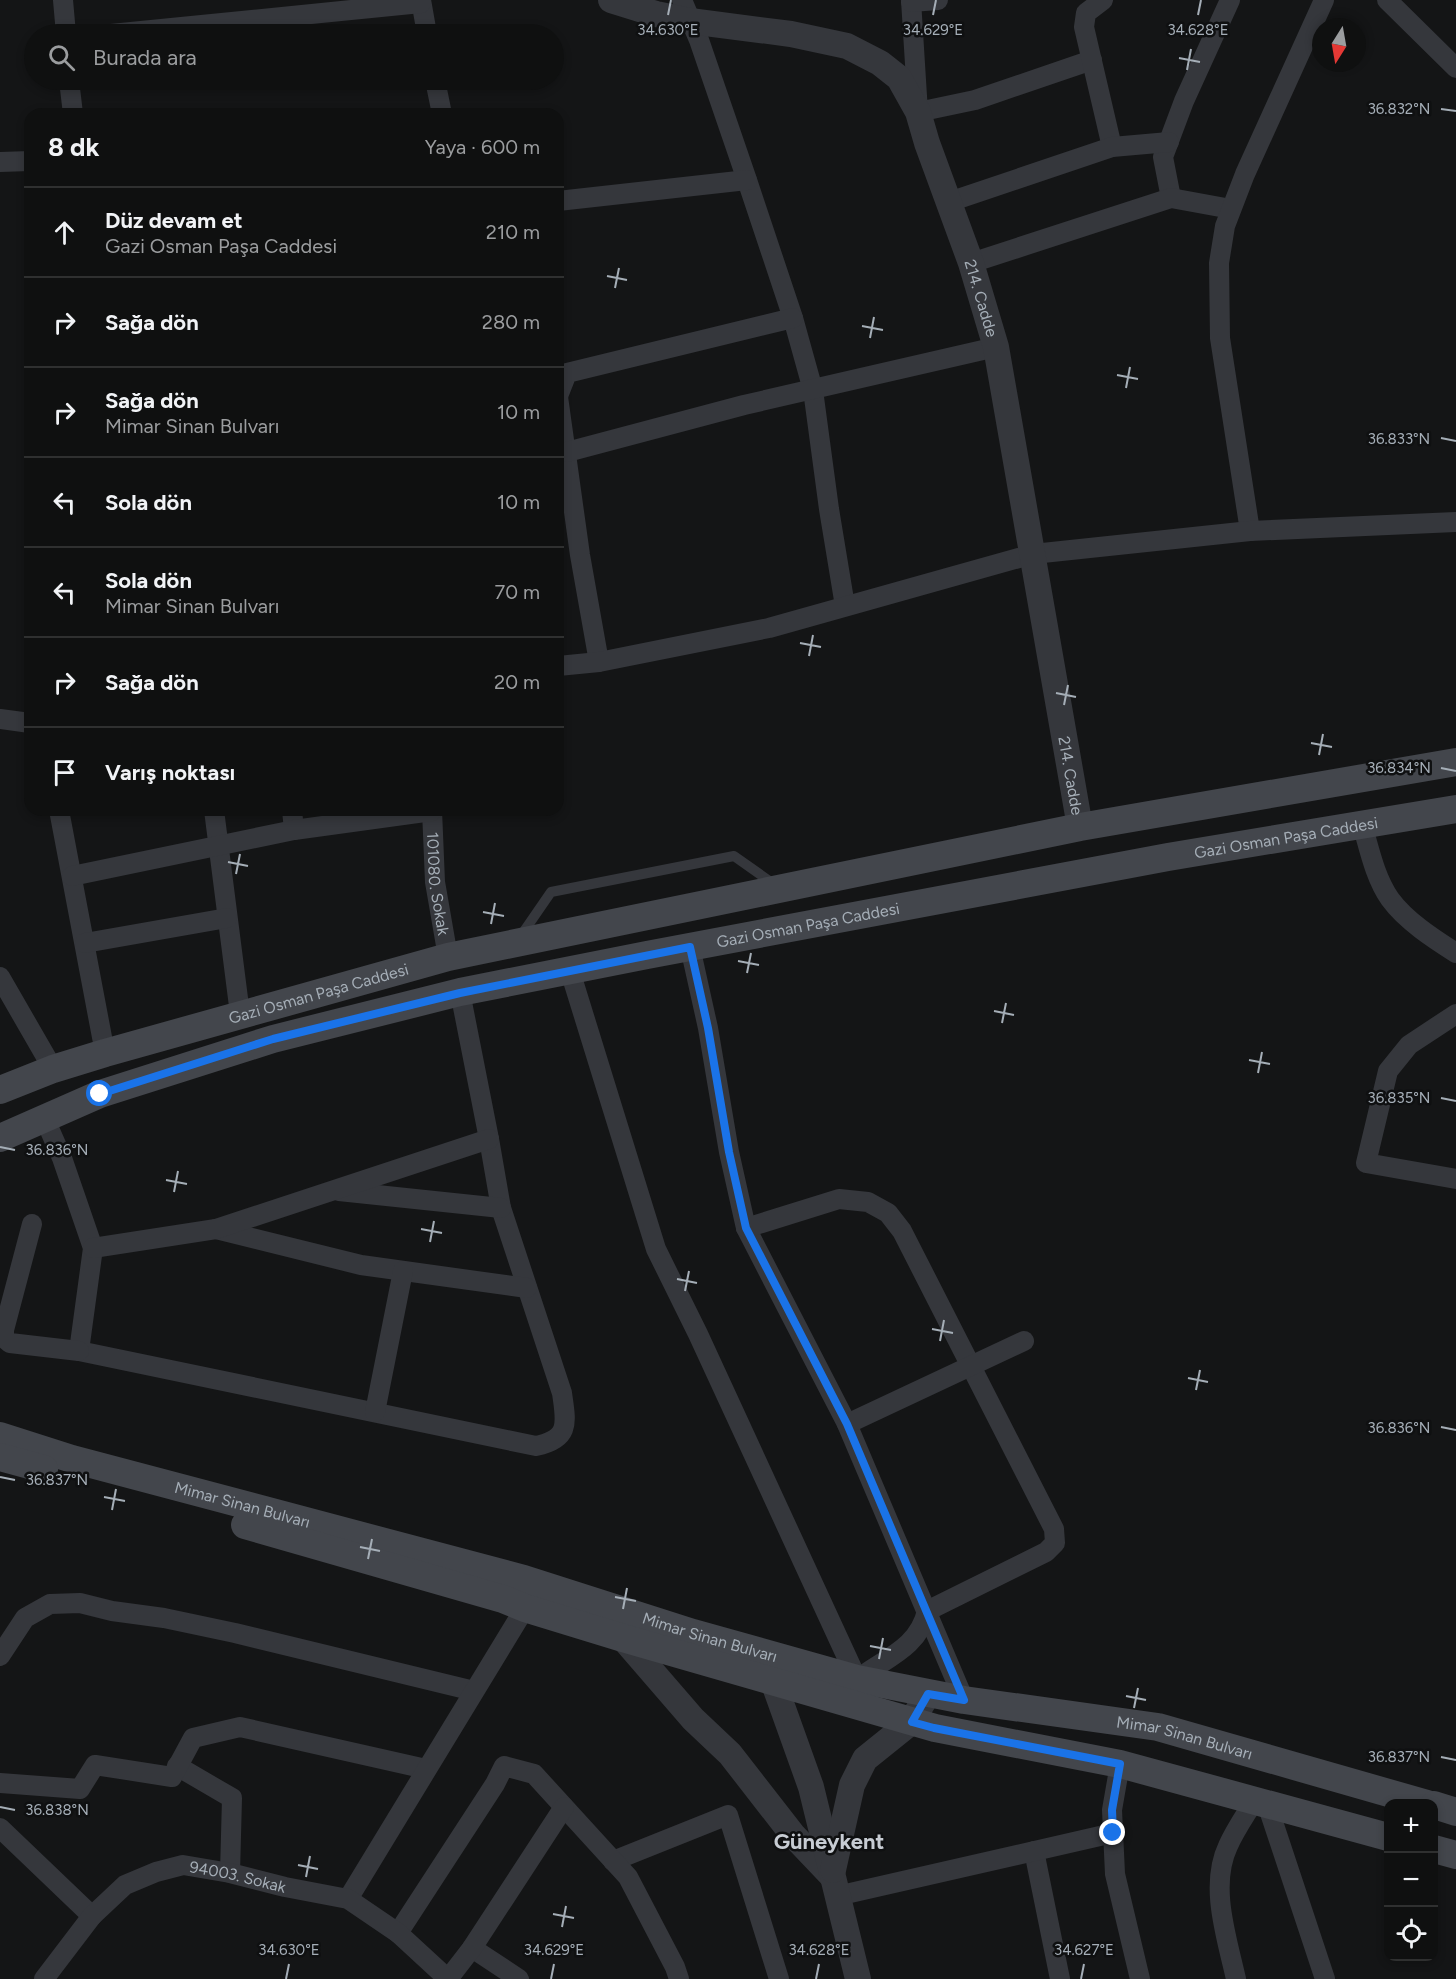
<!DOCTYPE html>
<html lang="tr">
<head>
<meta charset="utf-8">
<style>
  body { margin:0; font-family:Figtree,sans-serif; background:#1d1e1e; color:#f1f3f6 }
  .controls { position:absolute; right:18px; bottom:18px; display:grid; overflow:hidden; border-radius:12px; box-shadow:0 3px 9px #0003 }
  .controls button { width:54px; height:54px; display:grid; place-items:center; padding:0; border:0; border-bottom:2px solid #2f3030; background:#0f1010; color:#f1f3f6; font:30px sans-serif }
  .compass { position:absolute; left:1312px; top:18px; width:54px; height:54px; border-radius:50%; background:#0f1010; box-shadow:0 3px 9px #0003; rotate:191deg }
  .stop { position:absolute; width:18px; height:18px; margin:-14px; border:4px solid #1a73e8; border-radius:50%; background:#fff }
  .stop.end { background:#1a73e8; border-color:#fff; box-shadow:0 2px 6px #0008 }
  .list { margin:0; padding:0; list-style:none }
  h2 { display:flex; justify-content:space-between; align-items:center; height:78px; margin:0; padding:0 24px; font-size:26px }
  h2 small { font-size:20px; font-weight:400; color:#9b9d9f }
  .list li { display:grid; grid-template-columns:39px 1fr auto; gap:18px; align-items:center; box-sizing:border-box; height:90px; padding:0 24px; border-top:2px solid #2f3030 }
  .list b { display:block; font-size:22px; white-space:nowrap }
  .list p { margin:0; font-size:20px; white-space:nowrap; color:#9b9d9f }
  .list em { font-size:20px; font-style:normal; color:#9b9d9f }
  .icon { flex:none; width:33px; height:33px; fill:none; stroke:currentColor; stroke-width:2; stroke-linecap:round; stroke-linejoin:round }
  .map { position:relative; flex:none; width:1456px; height:1979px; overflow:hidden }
  .search { position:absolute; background:#0f1010; box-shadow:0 3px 9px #0003; left:24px; top:24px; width:540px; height:66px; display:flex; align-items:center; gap:15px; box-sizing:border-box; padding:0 21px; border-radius:33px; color:#9b9d9f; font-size:22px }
  .panel { position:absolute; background:#0f1010; box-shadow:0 3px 9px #0003; left:24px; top:108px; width:540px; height:708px; border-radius:18px }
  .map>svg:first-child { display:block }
</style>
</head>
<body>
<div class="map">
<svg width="1456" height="1979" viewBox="0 0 1456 1979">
  <rect width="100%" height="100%" fill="#141516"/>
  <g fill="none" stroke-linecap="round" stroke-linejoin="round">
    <!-- service -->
    <path stroke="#35373c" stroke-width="10" d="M520 937 551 892 734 856 775 885"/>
    <!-- minor -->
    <g stroke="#35373c" stroke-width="20">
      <path d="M63 0 66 34"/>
      <path d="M421 0 427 34"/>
      <path d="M682 0 699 40 747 180 793 318 813 390 829 509 845 606"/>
      <path d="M911 0 918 112 975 100 1092 60"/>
      <path d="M1103 0 1086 13 1084 27 1112 147"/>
      <path d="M1387 0 1456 68"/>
      <path d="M911 2 938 0"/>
      <path d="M111 34 421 3"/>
      <path d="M69 80 73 114"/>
      <path d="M435 80 442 114"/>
      <path d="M0 162 30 161"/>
      <path d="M1171 198 1163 157 1184 101 1230 0"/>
      <path d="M558 201 747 180"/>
      <path d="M949 202 1112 147 1169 142"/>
      <path d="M971 263 1171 198 1231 209"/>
      <path d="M558 396 567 373 793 318"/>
      <path d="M558 397 580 555 599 662"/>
      <path d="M567 452 744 405 996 347"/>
      <path d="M1250 531 1220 338 1219 263 1225 226 1245 174 1324 0"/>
      <path d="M558 666 599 662 769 628 1033 554 1250 531 1456 522"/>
      <path d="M0 719 30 723"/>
      <path d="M59 810 105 1053"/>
      <path d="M214 810 240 1014"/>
      <path d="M292 810 294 830"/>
      <path id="s1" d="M432 810 435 882 448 957"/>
      <path d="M1362 824C1369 848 1375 878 1390 899 1406 921 1434 939 1456 953"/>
      <path d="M72 876 294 830 432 811"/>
      <path d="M85 943 227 918"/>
      <path d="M690 947 708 1028 729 1152 746 1228 847 1424 964 1700"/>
      <path d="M570 971 656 1249 698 1334 857 1679"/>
      <path d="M0 977 53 1069"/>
      <path d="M1456 1014 1409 1045 1388 1071 1366 1163 1456 1179"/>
      <path d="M44 1117 62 1158 93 1248 79 1351 536 1446C571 1439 566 1422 562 1393L501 1208 489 1139 460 992"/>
      <path d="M339 1191 501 1208"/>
      <path d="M32 1224 4 1330V1338L10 1343 79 1351"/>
      <path d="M746 1228 839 1199 868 1202 888 1213 902 1231 1054 1529 1055 1543 1046 1552 927 1611C918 1650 882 1659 854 1682"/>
      <path d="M216 1229 361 1265 527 1288"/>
      <path d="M93 1248 216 1229 489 1139"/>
      <path d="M375 1412 403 1271"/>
      <path d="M847 1424 1024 1341"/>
      <path d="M0 1656 25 1618 50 1604 80 1603 112 1611 164 1618 235 1633 474 1691"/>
      <path d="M1120 1764 1112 1810 1115 1874 1140 1979"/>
      <path d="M177 1766 232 1798 230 1873"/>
      <path d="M0 1783 80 1789 95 1765 172 1777 193 1738 240 1727 426 1769"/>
      <path d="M1267 1804 1325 1979"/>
      <path d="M0 1828 92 1916"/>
      <path d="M1034 1851 1060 1979"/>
      <path d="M613 1861 728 1815 779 1979"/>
      <path d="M837 1896 1113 1833"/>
      <path d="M348 1899 525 1608"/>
      <path d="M398 1933 495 1784 504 1766 534 1774 628 1877 675 1967 679 1979"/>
      <path d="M472 1948 519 1979"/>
      <path id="s2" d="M44 1979 92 1916 125 1885 156 1872 183 1865 230 1873 285 1887 348 1899 398 1933 448 1979 472 1948 564 1807"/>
      <path d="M1236 1979C1227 1938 1209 1886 1228 1846 1235 1830 1245 1816 1254 1801"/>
    </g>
    <!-- tertiary -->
    <g stroke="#35373c" stroke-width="26">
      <path id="s3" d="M611 0 656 14 690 21 791 34 847 46 880 63 899 78 918 112 927 143 971 263 996 347 1080 827"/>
      <path d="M623 1638 693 1719 730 1754 793 1835 832 1876"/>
      <path d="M768 1667 811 1787 858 1979"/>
      <path d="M833 1870 852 1785 865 1759 911 1722 928 1694"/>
    </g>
    <!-- secondary -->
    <g stroke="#43464c" stroke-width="28">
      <path id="s4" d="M0 1090 53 1069 105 1053 448 957 1080 827 1456 762"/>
      <path id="s5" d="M0 1138 100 1094 273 1039 460 992 647 955 1168 857 1456 809"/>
      <path id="s6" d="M0 1436 72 1459 524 1579 693 1633 857 1679 964 1700 1158 1727 1427 1804"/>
      <path d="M0 1457 44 1469"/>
      <path d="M245 1525 503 1599 525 1608 623 1638 935 1728 1120 1764 1388 1837"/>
      <path d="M1434 1805 1456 1812"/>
      <path d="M1434 1849 1456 1855"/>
    </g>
  </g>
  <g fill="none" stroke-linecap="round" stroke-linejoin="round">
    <!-- route -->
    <path stroke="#1a73e8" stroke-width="8" d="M100 1094 273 1039 460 993 690 947 708 1028 729 1152 746 1228 847 1424 964 1700 928 1694 912 1722 934 1728 1120 1764 1112 1810 1113 1833"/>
  </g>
  <!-- ticks -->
  <path fill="none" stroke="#a5aeb7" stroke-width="2" d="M668 15 671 0M933 15 936 0M1198 15 1201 0M1179 58 1200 62M1187 70 1191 49M1441 109 1456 111M607 276 627 280M615 288 619 268M862 326 883 330M870 338 874 317M1117 375 1138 379M1126 388 1130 367M1441 438 1456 441M800 643 821 647M809 656 813 635M1056 693 1076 697M1064 705 1068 685M1311 743 1332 747M1319 755 1323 734M1441 768 1456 771M228 862 248 866M236 874 240 854M483 912 504 916M491 924 495 903M738 961 759 965M747 973 751 953M994 1011 1014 1015M1002 1023 1006 1003M1249 1060 1270 1064M1258 1073 1262 1052M1441 1098 1456 1101M0 1147 15 1150M166 1180 187 1184M174 1192 178 1171M421 1229 442 1233M430 1242 434 1221M677 1279 697 1283M685 1291 689 1271M932 1329 953 1333M940 1341 944 1320M1188 1378 1208 1382M1196 1390 1200 1370M1441 1427 1456 1430M0 1477 15 1480M104 1497 125 1501M112 1510 116 1489M360 1547 380 1551M368 1559 372 1539M615 1597 636 1601M623 1609 627 1588M870 1646 891 1650M879 1659 883 1638M1126 1696 1146 1700M1134 1708 1138 1688M1441 1757 1456 1760M0 1807 15 1810M298 1865 318 1869M306 1877 310 1856M553 1914 574 1918M562 1927 566 1906M286 1979 289 1964M551 1979 554 1964M816 1979 819 1964M1081 1979 1084 1964"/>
  <g text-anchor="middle" stroke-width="5" stroke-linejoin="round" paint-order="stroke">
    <!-- street labels -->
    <g font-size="16" fill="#a5aeb7" stroke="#0f1011">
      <text dy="6" stroke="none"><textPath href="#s3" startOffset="538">214. Cadde</textPath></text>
      <text dy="6" stroke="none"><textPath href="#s3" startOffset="1024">214. Cadde</textPath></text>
      <text dy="6" stroke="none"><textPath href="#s5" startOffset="1324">Gazi Osman Paşa Caddesi</textPath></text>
      <text dy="6" stroke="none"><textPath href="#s1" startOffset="74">101080. Sokak</textPath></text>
      <text dy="6" stroke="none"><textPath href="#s5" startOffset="838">Gazi Osman Paşa Caddesi</textPath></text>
      <text dy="6" stroke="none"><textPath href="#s4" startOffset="333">Gazi Osman Paşa Caddesi</textPath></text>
      <text dy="6" stroke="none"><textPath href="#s6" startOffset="252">Mimar Sinan Bulvarı</textPath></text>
      <text dy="6" stroke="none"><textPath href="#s6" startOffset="738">Mimar Sinan Bulvarı</textPath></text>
      <text dy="6" stroke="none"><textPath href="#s6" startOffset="1224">Mimar Sinan Bulvarı</textPath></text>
      <text dy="6" stroke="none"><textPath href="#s2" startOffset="242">94003. Sokak</textPath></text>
    </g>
    <!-- district labels -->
    <g font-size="22" font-weight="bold" fill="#c7ccd3" stroke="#0f1011">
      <text x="829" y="1849">Güneykent</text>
    </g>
  </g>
  <g font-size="15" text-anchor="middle" fill="#a5aeb7" stroke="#0f1011" stroke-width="5" stroke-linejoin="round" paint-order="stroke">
    <text x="668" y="35">34.630°E</text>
    <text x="933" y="35">34.629°E</text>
    <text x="1198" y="35">34.628°E</text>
    <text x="1399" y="114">36.832°N</text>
    <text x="1399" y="444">36.833°N</text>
    <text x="1399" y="773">36.834°N</text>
    <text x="1399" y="1103">36.835°N</text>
    <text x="57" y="1155">36.836°N</text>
    <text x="1399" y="1433">36.836°N</text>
    <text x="57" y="1485">36.837°N</text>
    <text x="1399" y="1762">36.837°N</text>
    <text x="57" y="1815">36.838°N</text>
    <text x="289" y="1955">34.630°E</text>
    <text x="554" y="1955">34.629°E</text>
    <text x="819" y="1955">34.628°E</text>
    <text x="1084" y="1955">34.627°E</text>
  </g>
</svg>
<div class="controls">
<button>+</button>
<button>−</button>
<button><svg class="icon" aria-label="locate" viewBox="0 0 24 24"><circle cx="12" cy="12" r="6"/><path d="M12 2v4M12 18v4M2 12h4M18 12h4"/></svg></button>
</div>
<svg class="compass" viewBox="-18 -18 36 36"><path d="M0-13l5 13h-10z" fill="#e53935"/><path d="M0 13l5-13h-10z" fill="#9b9d9f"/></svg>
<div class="stop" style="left:100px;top:1094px"></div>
<div class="stop end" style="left:1113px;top:1833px"></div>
<div class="search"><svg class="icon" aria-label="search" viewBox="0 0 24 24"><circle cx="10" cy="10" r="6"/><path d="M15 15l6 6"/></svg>Burada ara</div>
<section class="panel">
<h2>8 dk<small>Yaya · 600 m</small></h2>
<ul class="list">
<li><svg class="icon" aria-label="ahead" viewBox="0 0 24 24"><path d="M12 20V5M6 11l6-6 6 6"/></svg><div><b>Düz devam et</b><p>Gazi Osman Paşa Caddesi</p></div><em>210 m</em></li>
<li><svg class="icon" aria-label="right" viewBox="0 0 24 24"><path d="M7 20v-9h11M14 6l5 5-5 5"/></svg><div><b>Sağa dön</b></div><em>280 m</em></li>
<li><svg class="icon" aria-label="right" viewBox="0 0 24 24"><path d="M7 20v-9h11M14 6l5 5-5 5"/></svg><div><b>Sağa dön</b><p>Mimar Sinan Bulvarı</p></div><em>10 m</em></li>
<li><svg class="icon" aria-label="left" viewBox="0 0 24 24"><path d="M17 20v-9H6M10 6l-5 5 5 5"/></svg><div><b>Sola dön</b></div><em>10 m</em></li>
<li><svg class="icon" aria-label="left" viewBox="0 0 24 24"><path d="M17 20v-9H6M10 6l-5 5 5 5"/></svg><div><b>Sola dön</b><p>Mimar Sinan Bulvarı</p></div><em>70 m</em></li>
<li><svg class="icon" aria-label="right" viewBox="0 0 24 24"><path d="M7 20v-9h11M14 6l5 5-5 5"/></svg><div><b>Sağa dön</b></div><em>20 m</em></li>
<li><svg class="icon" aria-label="arrive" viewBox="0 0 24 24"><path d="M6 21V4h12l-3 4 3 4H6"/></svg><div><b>Varış noktası</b></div></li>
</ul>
</section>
</div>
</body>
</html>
